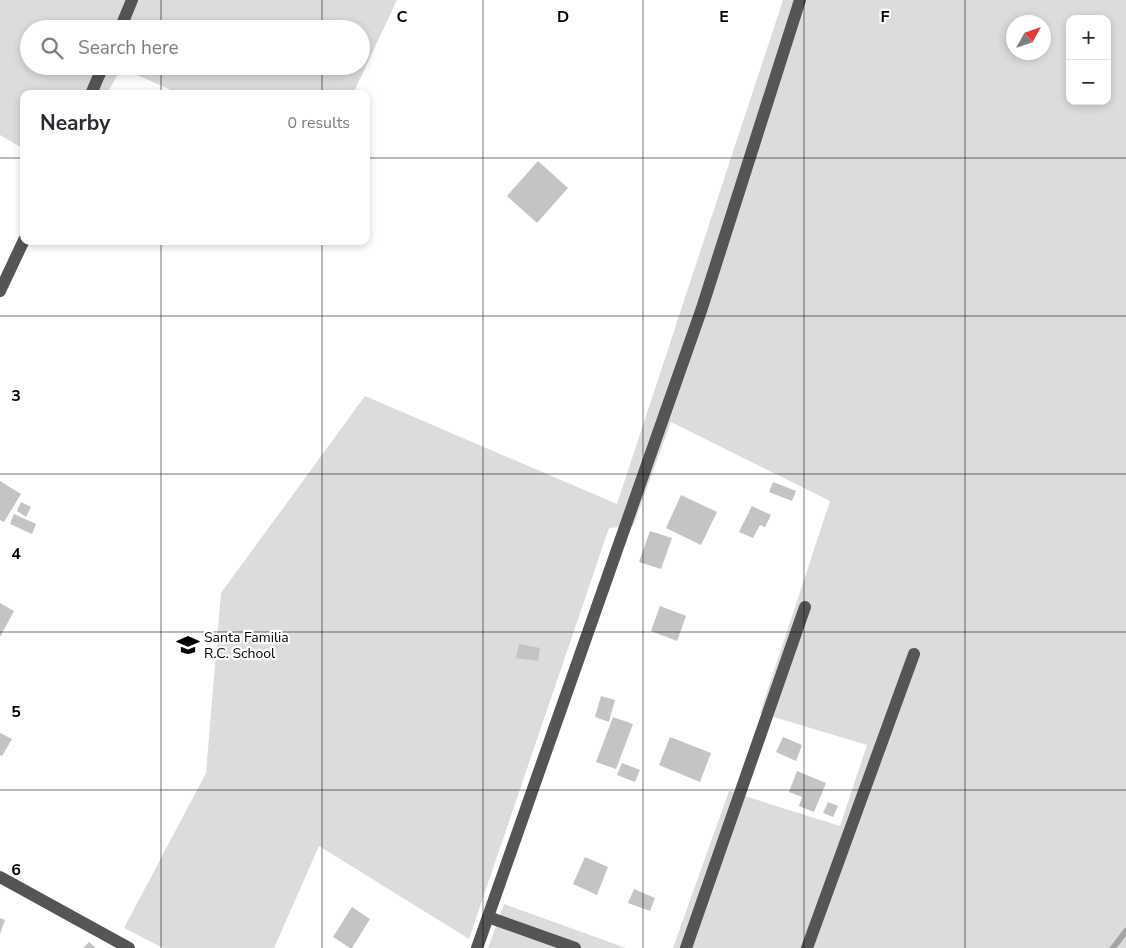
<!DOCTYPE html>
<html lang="en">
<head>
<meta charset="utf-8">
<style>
  body { margin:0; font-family:"Nunito Sans",sans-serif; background:#f7f7f7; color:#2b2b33 }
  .controls { position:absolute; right:15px; top:15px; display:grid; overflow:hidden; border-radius:10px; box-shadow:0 2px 8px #0003 }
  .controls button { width:45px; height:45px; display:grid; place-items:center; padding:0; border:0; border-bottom:1px solid #e1e1e2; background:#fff; color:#2b2b33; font:25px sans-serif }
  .compass { position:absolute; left:1006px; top:15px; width:45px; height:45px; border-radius:50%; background:#fff; box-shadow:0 2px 8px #0003; rotate:50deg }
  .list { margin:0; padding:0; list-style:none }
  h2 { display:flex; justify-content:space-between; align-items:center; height:65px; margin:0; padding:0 20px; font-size:21px }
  h2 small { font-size:16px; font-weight:400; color:#7c7c81 }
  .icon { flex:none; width:28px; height:28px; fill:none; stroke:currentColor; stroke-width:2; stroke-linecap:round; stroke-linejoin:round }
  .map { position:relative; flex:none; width:1126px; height:948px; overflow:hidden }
  .search { position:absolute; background:#fff; box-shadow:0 2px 8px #0003; left:20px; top:20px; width:350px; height:55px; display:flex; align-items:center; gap:12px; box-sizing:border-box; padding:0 18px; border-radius:28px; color:#7c7c81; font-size:19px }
  .panel { position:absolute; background:#fff; box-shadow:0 2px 8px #0003; left:20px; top:90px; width:350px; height:155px; border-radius:10px }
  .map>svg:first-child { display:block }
</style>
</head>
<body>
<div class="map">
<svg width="1126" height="948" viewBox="0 0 1126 948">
  <rect width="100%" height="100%" fill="#fff"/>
  <!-- green -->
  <g fill="#dcdcdc" fill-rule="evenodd">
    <path d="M0 0H397L353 94H180L121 68 107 94H24V149L0 135ZM29 29H361V66H29Z"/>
    <path d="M783 0H1126V948H673L729 791 840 826 867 745 760 713 830 501 671 422 633 526 609 528 469 939 319 846 274 948H163L124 928 206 773 221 593 365 396 617 504ZM1070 19H1107V101H1070ZM1014 22H1044V52H1014Z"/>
    <path d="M504 904 626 948H488Z"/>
  </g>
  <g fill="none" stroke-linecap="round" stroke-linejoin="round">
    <!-- stream -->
    <path stroke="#a3a3a3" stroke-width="6" d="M1113 948 1126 931"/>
  </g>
  <!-- building -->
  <g fill="#c4c4c4">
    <path d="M538 161 568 188 537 223 507 196Z"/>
    <path d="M0 481 21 494 4 522 0 520Z"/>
    <path d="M773 482 796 491 792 501 769 492Z"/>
    <path d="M681 495 717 512 701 545 666 528Z"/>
    <path d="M21 502 31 507 26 517 17 511Z"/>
    <path d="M752 506 771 515 765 527 760 525 753 538 739 532Z"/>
    <path d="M14 514 36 524 32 534 10 524Z"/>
    <path d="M650 531 672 538 661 569 639 562Z"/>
    <path d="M0 603 14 611 0 637Z"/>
    <path d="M660 606 686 616 677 641 651 631Z"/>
    <path d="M519 644 540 648 538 661 516 658Z"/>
    <path d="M601 696 615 700 609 722 595 717Z"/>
    <path d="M613 717 633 724 616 769 596 762Z"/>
    <path d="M0 733 12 739 2 756 0 755Z"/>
    <path d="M670 737 711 753 700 782 659 765Z"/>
    <path d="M783 737 802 745 796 761 776 752Z"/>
    <path d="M622 763 640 770 635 782 617 775Z"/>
    <path d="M797 771 826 783 814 812 799 806 802 797 789 792Z"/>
    <path d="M828 802 838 806 833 817 823 813Z"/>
    <path d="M585 857 608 867 597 895 573 884Z"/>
    <path d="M634 889 655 898 650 911 628 903Z"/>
    <path d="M352 907 370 919 352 948H350L333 937Z"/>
    <path d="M0 918 5 920 0 934Z"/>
    <path d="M89 942 96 948H83Z"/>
  </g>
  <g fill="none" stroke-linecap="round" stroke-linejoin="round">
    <!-- minor -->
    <g stroke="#555" stroke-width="12">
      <path d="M120 29 132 0"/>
      <path d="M91 94 103 66"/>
      <path d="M0 291 24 240"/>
      <path d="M0 877 129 948"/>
      <path d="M488 917 575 948"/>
      <path d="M477 948 702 308 800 0"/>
      <path d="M686 948 805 607"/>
      <path d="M807 948 914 654"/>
    </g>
  </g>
  <!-- grid -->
  <path fill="none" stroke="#000" stroke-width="1" stroke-opacity="0.55" d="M161 0V29M322 0V29M483 0V948M643 0V948M804 0V948M965 0V948M161 66V94M322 66V94M0 158H24M366 158H1126M161 241V948M322 241V948M0 316H1126M0 474H1126M0 632H1126M0 790H1126"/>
  <!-- icons -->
  <defs>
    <symbol id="school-bare" viewBox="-9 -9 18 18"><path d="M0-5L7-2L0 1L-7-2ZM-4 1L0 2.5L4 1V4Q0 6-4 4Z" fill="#000" stroke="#fff" stroke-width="2.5" paint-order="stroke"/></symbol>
  </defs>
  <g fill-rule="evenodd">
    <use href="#school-bare" x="172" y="629" width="32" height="32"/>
  </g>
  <g text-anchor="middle" stroke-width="4.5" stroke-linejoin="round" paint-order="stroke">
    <!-- poi labels -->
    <g font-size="14" fill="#000" stroke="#fff" text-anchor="start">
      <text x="204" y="642">Santa Familia<tspan x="204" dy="16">R.C. School</tspan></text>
    </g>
  </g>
  <g font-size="16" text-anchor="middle" font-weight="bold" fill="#000" stroke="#fff" stroke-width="4.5" stroke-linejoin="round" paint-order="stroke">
    <text x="402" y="22">C</text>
    <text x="563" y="22">D</text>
    <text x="724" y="22">E</text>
    <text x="885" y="22">F</text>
    <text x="16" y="401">3</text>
    <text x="16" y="559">4</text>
    <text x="16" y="717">5</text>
    <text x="16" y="875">6</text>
  </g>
</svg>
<div class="controls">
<button>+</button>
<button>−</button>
</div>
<svg class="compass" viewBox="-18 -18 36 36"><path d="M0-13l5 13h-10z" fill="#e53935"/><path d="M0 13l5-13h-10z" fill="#7c7c81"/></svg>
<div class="search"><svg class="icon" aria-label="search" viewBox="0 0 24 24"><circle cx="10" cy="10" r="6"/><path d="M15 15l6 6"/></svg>Search here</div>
<section class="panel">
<h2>Nearby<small>0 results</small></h2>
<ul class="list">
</ul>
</section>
</div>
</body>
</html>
